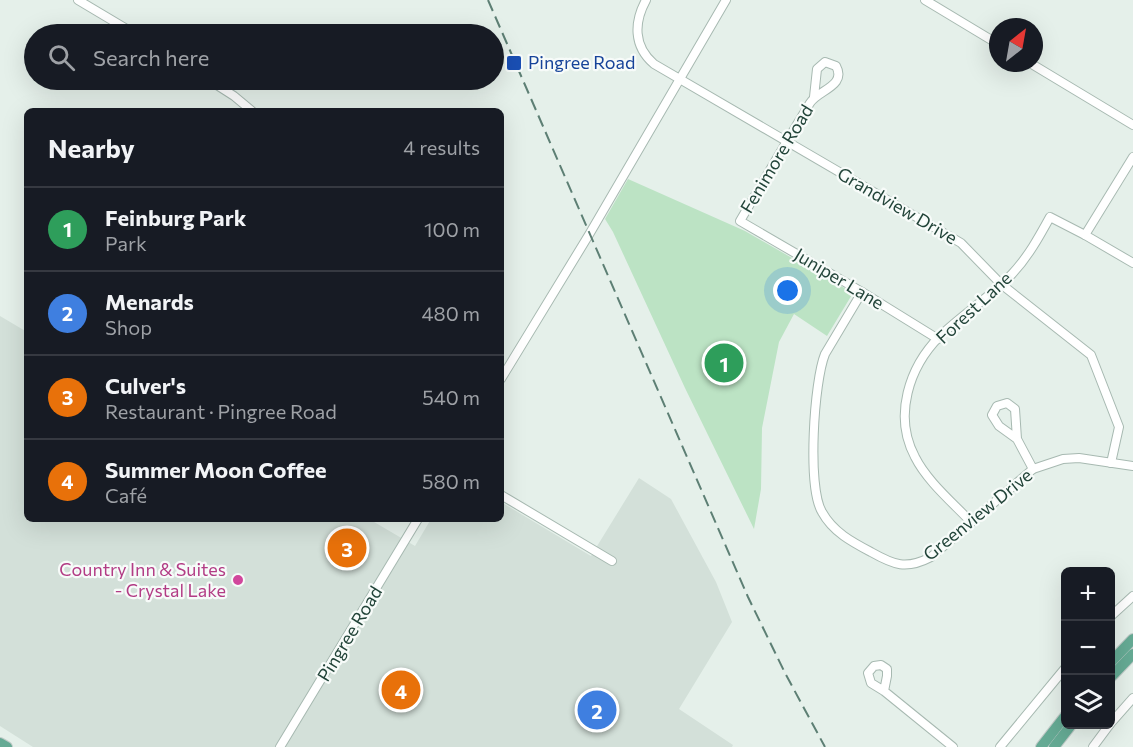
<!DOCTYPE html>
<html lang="en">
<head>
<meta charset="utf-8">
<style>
  body { margin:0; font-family:Commissioner,sans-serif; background:#20242c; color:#f1f3f6 }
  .controls { position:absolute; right:18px; bottom:18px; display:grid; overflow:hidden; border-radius:9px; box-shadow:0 6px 24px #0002 }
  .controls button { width:54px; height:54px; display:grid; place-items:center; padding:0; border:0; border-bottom:2px solid #363941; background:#171b24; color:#f1f3f6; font:30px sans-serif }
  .compass { position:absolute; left:989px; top:18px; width:54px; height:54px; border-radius:50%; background:#171b24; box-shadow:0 6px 24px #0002; rotate:31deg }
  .you { position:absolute; left:788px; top:291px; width:21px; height:21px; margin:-15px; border:4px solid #fff; border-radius:50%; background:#1a73e8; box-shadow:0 0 0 9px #1a73e833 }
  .badge { display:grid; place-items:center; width:39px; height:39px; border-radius:50%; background:#ff7354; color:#fff; font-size:20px; font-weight:700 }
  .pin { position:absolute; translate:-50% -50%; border:3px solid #fff; box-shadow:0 2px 6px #0006 }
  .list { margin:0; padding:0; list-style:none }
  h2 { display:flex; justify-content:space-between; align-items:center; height:78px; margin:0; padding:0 24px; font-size:26px }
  h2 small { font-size:20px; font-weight:400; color:#9ea1a6 }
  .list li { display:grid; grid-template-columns:39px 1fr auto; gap:18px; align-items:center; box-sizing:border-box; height:84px; padding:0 24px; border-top:2px solid #363941 }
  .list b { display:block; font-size:22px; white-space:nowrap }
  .list p { margin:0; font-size:20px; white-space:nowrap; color:#9ea1a6 }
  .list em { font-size:20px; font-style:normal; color:#9ea1a6 }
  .icon { flex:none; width:33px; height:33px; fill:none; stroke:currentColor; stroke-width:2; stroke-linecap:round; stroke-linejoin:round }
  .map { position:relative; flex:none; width:1133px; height:747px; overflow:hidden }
  .search { position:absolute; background:#171b24; box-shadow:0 6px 24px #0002; left:24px; top:24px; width:480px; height:66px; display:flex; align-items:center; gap:15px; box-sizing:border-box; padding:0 21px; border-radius:33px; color:#9ea1a6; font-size:22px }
  .panel { position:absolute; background:#171b24; box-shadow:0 6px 24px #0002; left:24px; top:108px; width:480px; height:414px; border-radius:9px }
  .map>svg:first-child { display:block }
</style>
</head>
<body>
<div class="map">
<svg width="1133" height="747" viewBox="0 0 1133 747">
  <rect width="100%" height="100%" fill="#e5f0ea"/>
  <!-- built -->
  <path fill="#d3e0d9" d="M0 316 27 332V519H369L415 546 431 519H501V502L591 556 639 478 671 499 716 582 732 622 679 709 733 745 732 747H33L0 726Z"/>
  <!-- green -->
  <path fill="#bce3c4" d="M628 179 745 231 853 293 827 336 794 314 779 342 762 428 761 489 754 529 685 388 613 232 605 219Z"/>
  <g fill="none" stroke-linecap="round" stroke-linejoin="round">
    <defs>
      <g id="minor">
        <path d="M78 0 135 34"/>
        <path d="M646 0C634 22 633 46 654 64L961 243 1001 284 1091 355 1119 427 1111 463"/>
        <path d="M925 0 998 44"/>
        <path d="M1030 63 1133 125"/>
        <path d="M209 80 234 96 252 111"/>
        <path d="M814 97 817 69 825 62 836 66C847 86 818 90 810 103 786 142 763 182 740 221L862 292 938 339"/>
        <path d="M1085 235 1133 157"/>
        <path d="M862 292 825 354C814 381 807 487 822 512 833 532 852 542 871 552 894 565 906 570 931 557L1033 469 1063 459 1079 458 1133 466"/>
        <path d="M501 379 590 233 726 0"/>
        <path d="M1017 439 999 426 992 415 997 406 1007 403 1015 409 1017 439 1033 469"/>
        <path d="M501 495 612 561"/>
        <path d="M971 522C952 502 927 481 915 457 893 416 909 367 940 336 963 314 990 297 1012 274 1028 257 1039 237 1050 217L1085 235 1133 263"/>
        <path d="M1110 617 1133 596"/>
        <path d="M884 691 887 676V669L881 665 874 666 868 673 871 683 884 691 953 747"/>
        <path d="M1110 724 1133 698"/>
        <path d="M280 747 418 519"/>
        <path d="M1000 747 1066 667"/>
        <path d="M1093 747 1110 724"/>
      </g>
      <g id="major">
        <path d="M1110 663 1133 639"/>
        <path d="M1110 678 1133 654"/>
        <path d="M0 743 7 747"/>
        <path d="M1041 747 1066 715"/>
        <path d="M1054 747 1072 724"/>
      </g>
    </defs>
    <!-- minor casing -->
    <use href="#minor" stroke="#a7b9b1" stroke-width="10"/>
    <!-- major casing -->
    <use href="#major" stroke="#c1cbc8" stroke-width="12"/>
    <!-- minor -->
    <use href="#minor" stroke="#fff" stroke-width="8"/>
    <!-- major -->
    <use href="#major" stroke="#65aa94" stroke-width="10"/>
    <!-- rail -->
    <path stroke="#5d7f74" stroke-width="2" stroke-dasharray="12 6" stroke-linecap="butt" d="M488 0 748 597 785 673 825 747"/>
  </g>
  <!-- markers -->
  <rect fill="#1a4fb4" stroke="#f7fbf9" stroke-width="2" x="506" y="55" width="16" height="16" rx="3"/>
  <circle fill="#d1479c" stroke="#f7fbf9" stroke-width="2" cx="238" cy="580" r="6"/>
  <g text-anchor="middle" stroke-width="4.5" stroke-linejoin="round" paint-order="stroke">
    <!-- transit labels -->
    <g font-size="18" fill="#164399" stroke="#f7fbf9" text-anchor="start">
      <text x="528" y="69">Pingree Road</text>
    </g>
    <!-- street labels -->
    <g font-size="18" fill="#224439" stroke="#f7fbf9">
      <text transform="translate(777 159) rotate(-59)" y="6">Fenimore Road</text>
      <text transform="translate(897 206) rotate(30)" y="6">Grandview Drive</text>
      <text transform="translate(839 279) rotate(31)" y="6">Juniper Lane</text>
      <text transform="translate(974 308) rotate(-43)" y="6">Forest Lane</text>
      <text transform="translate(978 515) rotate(-39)" y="6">Greenview Drive</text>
      <text transform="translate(350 634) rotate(-59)" y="6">Pingree Road</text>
    </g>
    <!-- hotel labels -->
    <g font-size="18" fill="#b23c85" stroke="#f7fbf9" text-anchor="end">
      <text x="226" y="576">Country Inn &amp; Suites<tspan x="226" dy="21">- Crystal Lake</tspan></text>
    </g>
  </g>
</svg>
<div class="controls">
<button>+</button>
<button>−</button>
<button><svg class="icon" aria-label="layers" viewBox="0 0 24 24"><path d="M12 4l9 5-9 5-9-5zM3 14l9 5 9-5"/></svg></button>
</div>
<svg class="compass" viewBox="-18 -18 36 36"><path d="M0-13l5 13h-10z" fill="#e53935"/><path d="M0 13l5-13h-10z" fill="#9ea1a6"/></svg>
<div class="you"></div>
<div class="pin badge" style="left:724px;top:363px;background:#2e9e5b">1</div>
<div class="pin badge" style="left:597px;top:710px;background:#3f7fe0">2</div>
<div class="pin badge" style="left:347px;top:548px;background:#e8710a">3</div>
<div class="pin badge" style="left:401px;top:690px;background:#e8710a">4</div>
<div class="search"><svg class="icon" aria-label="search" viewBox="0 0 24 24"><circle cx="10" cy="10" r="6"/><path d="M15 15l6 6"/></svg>Search here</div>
<section class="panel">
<h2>Nearby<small>4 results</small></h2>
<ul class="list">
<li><span class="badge" style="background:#2e9e5b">1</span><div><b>Feinburg Park</b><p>Park</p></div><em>100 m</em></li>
<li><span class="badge" style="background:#3f7fe0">2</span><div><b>Menards</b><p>Shop</p></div><em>480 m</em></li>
<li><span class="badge" style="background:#e8710a">3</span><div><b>Culver's</b><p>Restaurant · Pingree Road</p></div><em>540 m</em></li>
<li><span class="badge" style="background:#e8710a">4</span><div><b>Summer Moon Coffee</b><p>Café</p></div><em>580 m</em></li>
</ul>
</section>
</div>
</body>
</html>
